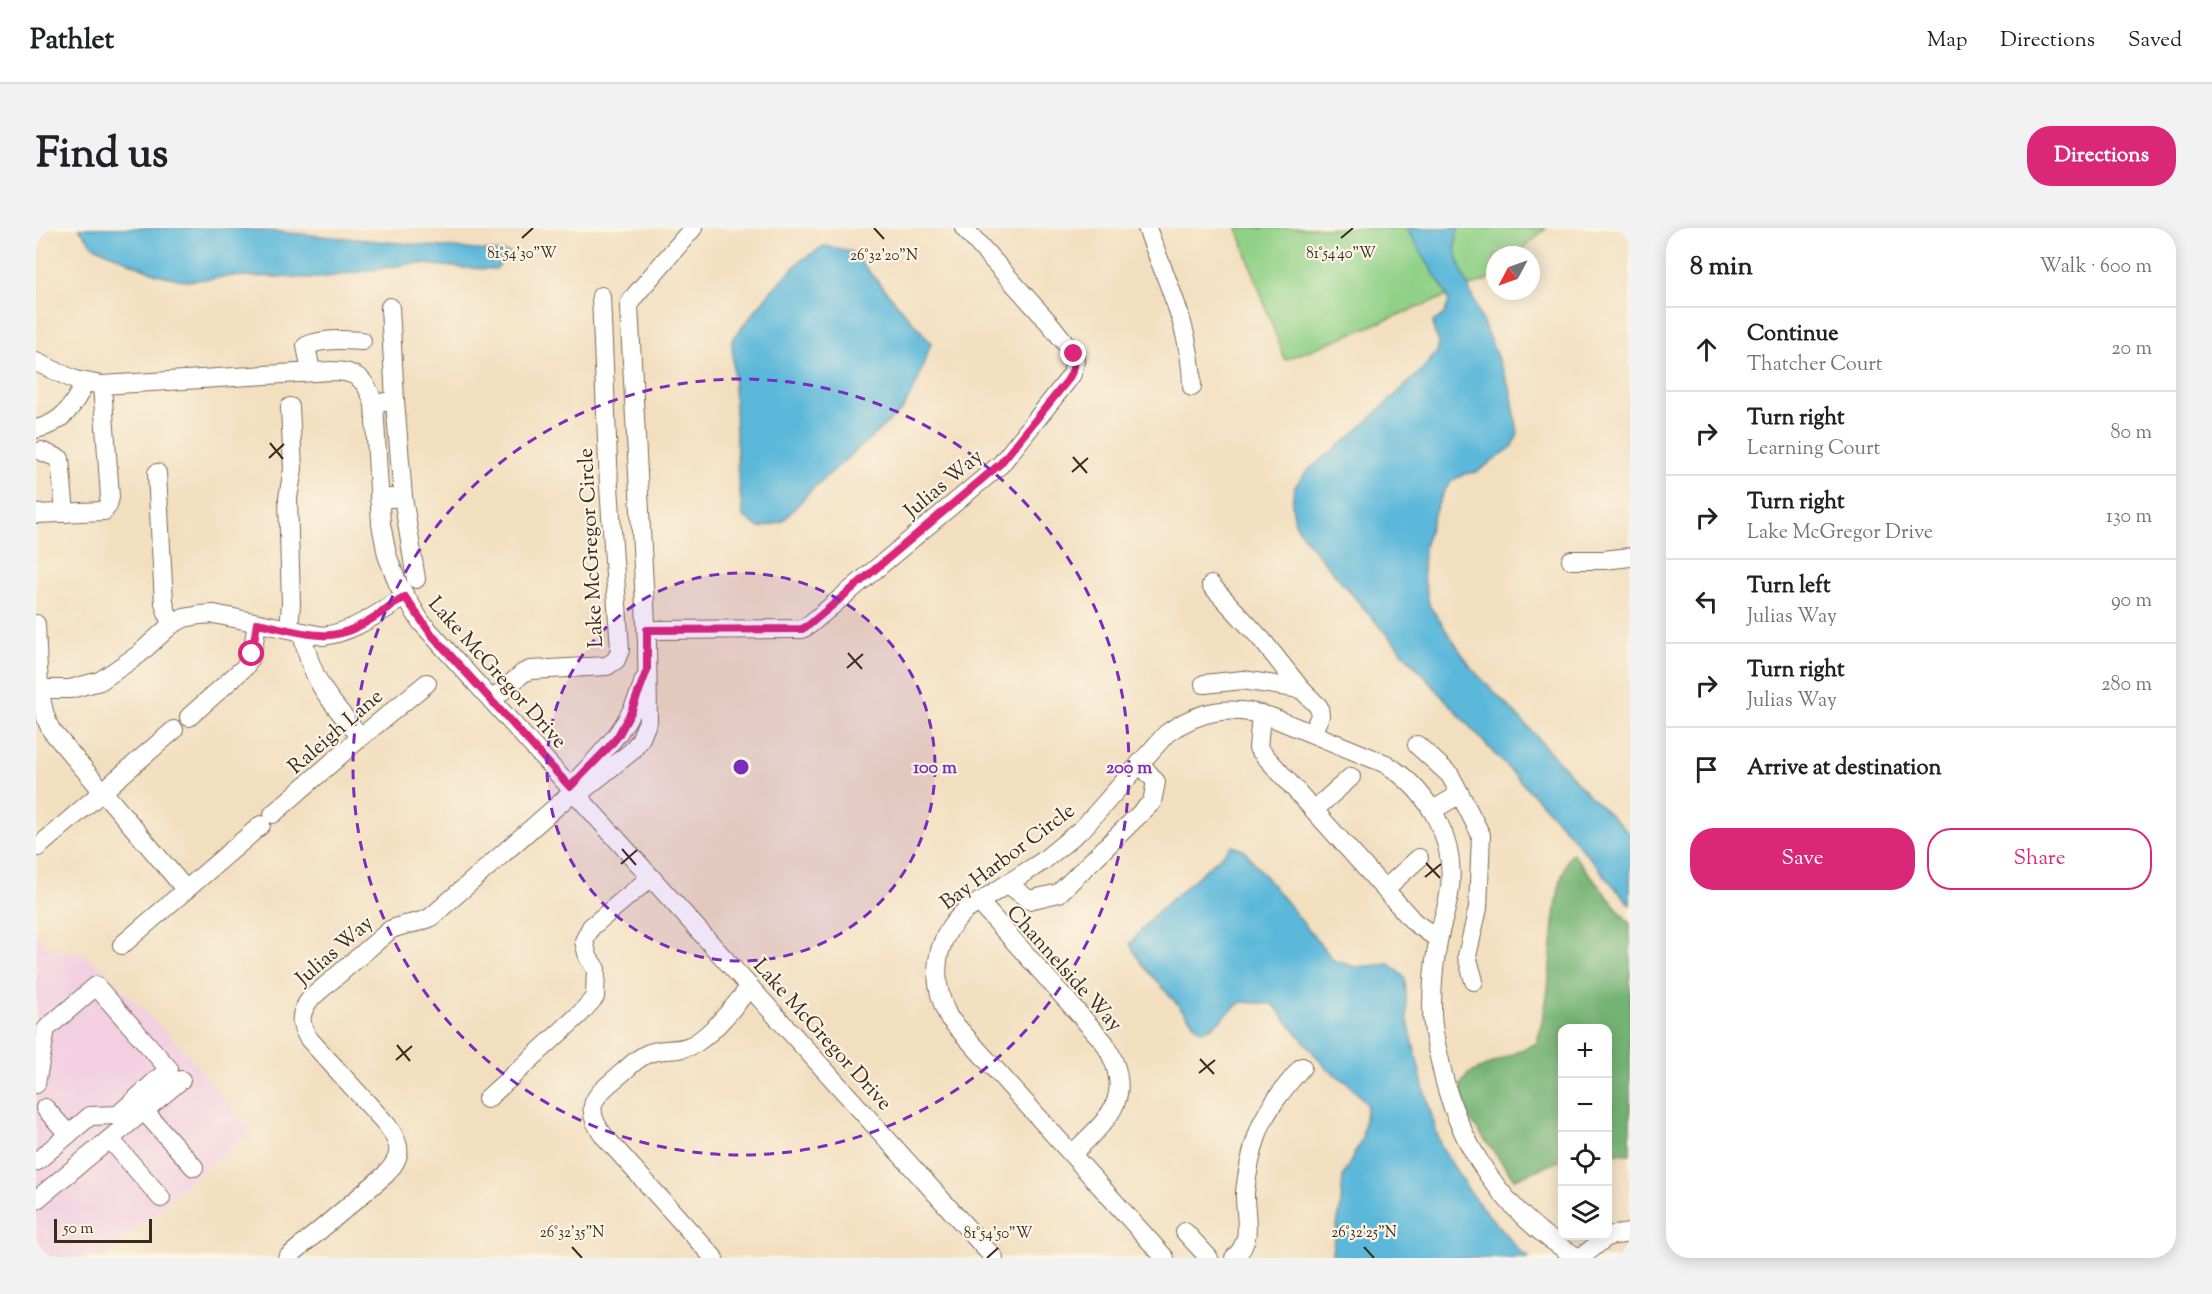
<!DOCTYPE html>
<html lang="en">
<head>
<meta charset="utf-8">
<style>
  body { margin:0; font-family:"Sorts Mill Goudy",serif; background:#f2f2f2; color:#202124 }
  .controls { position:absolute; right:18px; bottom:18px; display:grid; overflow:hidden; border-radius:12px; box-shadow:0 3px 15px #0003 }
  .controls button { width:54px; height:54px; display:grid; place-items:center; padding:0; border:0; border-bottom:2px solid #e0e0e0; background:#fff; color:#202124; font:30px sans-serif }
  .compass { position:absolute; left:1450px; top:18px; width:54px; height:54px; border-radius:50%; background:#fff; box-shadow:0 3px 15px #0003; rotate:229deg }
  .scale { position:absolute; left:18px; bottom:15px; width:98px; box-sizing:border-box; padding-left:6px; border:3px solid #3b2a1e; border-top:0; font-size:16px; line-height:21px; white-space:nowrap; color:#3b2a1e; -webkit-text-stroke:4px #fcf5e5; paint-order:stroke }
  .stop { position:absolute; width:18px; height:18px; margin:-14px; border:4px solid #db2777; border-radius:50%; background:#fff }
  .stop.end { background:#db2777; border-color:#fff; box-shadow:0 2px 6px #0008 }
  .list { margin:0; padding:0; list-style:none }
  h2 { display:flex; justify-content:space-between; align-items:center; height:78px; margin:0; padding:0 24px; font-size:26px }
  h2 small { font-size:20px; font-weight:400; color:#757577 }
  .list li { display:grid; grid-template-columns:39px 1fr auto; gap:18px; align-items:center; box-sizing:border-box; height:84px; padding:0 24px; border-top:2px solid #e0e0e0 }
  .list b { display:block; font-size:22px; white-space:nowrap }
  .list p { margin:0; font-size:20px; white-space:nowrap; color:#757577 }
  .list em { font-size:20px; font-style:normal; color:#757577 }
  .actions { display:flex; gap:12px; padding:18px 24px }
  .actions a { flex:1; padding:14px 0; border:2px solid #db2777; border-radius:24px; text-align:center; font-size:21px; color:#db2777 }
  .actions .main { background:#db2777; color:#fff }
  .icon { flex:none; width:33px; height:33px; fill:none; stroke:currentColor; stroke-width:2; stroke-linecap:round; stroke-linejoin:round }
  .map { position:relative; flex:none; width:1594px; height:1030px; overflow:hidden; border-radius:24px }
  header { display:flex; align-items:center; gap:36px; box-sizing:border-box; height:84px; padding:0 30px; background:#fff; border-bottom:2px solid #e0e0e0 }
  header strong { font-size:28px }
  nav { display:flex; gap:33px; margin-inline-start:auto; font-size:21px }
  .intro { display:flex; align-items:center; justify-content:space-between; box-sizing:border-box; height:144px; padding:0 36px }
  h1 { margin:0; font-size:42px }
  .button { padding:15px 27px; border-radius:24px; background:#db2777; color:#fff; font-size:21px; font-weight:700 }
  main { display:flex; gap:36px; padding:0 36px }
  aside { flex:1; background:#fff; border-radius:24px; box-shadow:0 3px 15px #0003 }
  .map>svg:first-child { display:block }
</style>
</head>
<body>
<header>
<strong>Pathlet</strong>
<nav><a>Map</a><a>Directions</a><a>Saved</a></nav>
</header>
<div class="intro"><h1>Find us</h1><a class="button">Directions</a></div>
<main>
<div class="map">
<svg width="1594" height="1030" viewBox="0 0 1594 1030">
  <rect width="100%" height="100%" fill="#fcf5e5"/>
  <filter id="ink" filterUnits="userSpaceOnUse"><feTurbulence type="fractalNoise" baseFrequency=".0167" numOctaves="2"/><feDisplacementMap in="SourceGraphic" scale="12" xChannelSelector="R" yChannelSelector="G"/><feConvolveMatrix kernelMatrix="1 2 1 2 8 2 1 2 1" color-interpolation-filters="sRGB"/></filter>
  <filter id="wash" filterUnits="userSpaceOnUse"><feTurbulence type="fractalNoise" baseFrequency=".008" numOctaves="4" result="noise"/><feDisplacementMap in="SourceGraphic" scale="24" xChannelSelector="R" yChannelSelector="G"/><feGaussianBlur stdDeviation="1.35" result="paint"/><feColorMatrix in="noise" values="0 0 0 0 0 0 0 0 0 0 0 0 0 0 0 0 0 1.4 0 .05"/><feComposite in="paint" operator="in"/></filter>
  <g filter="url(#wash)">
    <rect width="100%" height="100%" fill="#f2dfc0"/>
    <!-- built -->
    <path fill="#f2cfe1" d="M0 707 11 719 47 726 65 739 155 830 215 904 159 948 68 1030H0Z"/>
    <!-- green -->
    <path fill="#91d187" stroke="#667e52" stroke-width="1.5" d="M1201 0H1510L1480 27H1459V46L1451 52 1249 132Z"/>
    <!-- forest -->
    <path fill="#74b374" stroke="#586e49" stroke-width="1.5" d="M1536 625 1594 696V926L1572 925V800H1526V932L1478 951 1432 889 1424 858 1432 846 1501 815C1505 797 1510 779 1512 761 1515 734 1519 642 1536 625Z"/>
    <!-- water -->
    <g fill="#5cb8da" stroke="#4c717c" stroke-width="1.5">
      <path d="M43 0H199L474 25 460 41 428 40 380 35 284 50 196 48 151 53 121 46 57 18Z"/>
      <path d="M1370 0H1422L1419 21 1426 44 1475 163 1482 206 1477 218 1441 244 1428 246 1417 252 1408 263 1398 286 1388 319 1387 345 1393 377 1436 441 1490 497 1550 564 1594 606V677L1524 595 1454 521 1338 392 1269 311 1259 295 1256 276 1258 260 1271 243 1315 208 1384 144 1401 124 1403 114 1398 103 1397 94 1408 86 1413 74 1409 63Z"/>
      <path d="M788 18 815 23 895 115 882 152 867 181 774 263 746 294 724 300 707 288 702 249 696 112 736 62 764 33Z"/>
      <path d="M1196 618 1208 622 1297 732 1320 739 1354 736 1369 750 1371 789 1388 862 1405 919 1437 969 1484 1023 1494 1030H1298L1296 1024 1305 977 1307 948 1326 911 1331 876 1313 856 1290 840 1237 776 1205 774 1176 799 1165 803 1106 736 1094 716 1117 688Z"/>
    </g>
  </g>
  <g filter="url(#ink)">
    <g fill="none" stroke-linecap="round" stroke-linejoin="round">
      <defs>
        <g id="minor">
          <path d="M1111 0C1130 52 1156 103 1156 159"/>
          <path d="M0 134 39 152 66 157 295 143C321 143 330 151 338 176L345 296 351 327 362 356 385 394 958 1030"/>
          <path d="M275 143 270 118C287 110 309 112 326 113"/>
          <path d="M349 174 359 173 354 79"/>
          <path d="M0 201C27 195 37 178 49 155"/>
          <path d="M5 223 24 231 29 285"/>
          <path d="M121 245 128 375 135 397"/>
          <path d="M367 269 380 351"/>
          <path d="M343 271 367 269 359 173"/>
          <path d="M0 286 68 283 72 277 74 269 66 157"/>
          <path d="M1535 332H1568L1594 329"/>
          <path d="M1175 357 1226 412 1265 461 1283 479 1284 488 1276 505"/>
          <path d="M0 396C2 429 0 473 15 502L150 662"/>
          <path d="M253 401 255 375 252 270 257 241 254 179"/>
          <path d="M611 402 766 401 773 397 965 236 1031 153 1036 146 1039 133 1038 126 1015 97 928 0"/>
          <path d="M266 404C275 453 293 472 325 509"/>
          <path d="M1168 456 1207 452 1265 461"/>
          <path d="M0 461H34L64 453 102 427 135 397 148 390 164 387 178 386 287 408C318 404 342 385 369 369"/>
          <path d="M456 472 487 445 494 442 571 438 580 432 584 422 573 258 565 68"/>
          <path d="M1225 486 1222 520 1378 694 1402 711"/>
          <path d="M153 489 209 439 216 426 221 395"/>
          <path d="M1381 517 1414 547 1424 566"/>
          <path d="M534 559C567 524 594 500 608 452"/>
          <path d="M541 567 596 523 604 512 612 493 611 414 593 78 596 71 657 0"/>
          <path d="M1278 582 1315 549"/>
          <path d="M1397 582 1424 566 1445 607 1442 680 1431 728 1438 753"/>
          <path d="M237 586 325 509 391 455"/>
          <path d="M2 619 138 502"/>
          <path d="M972 656 993 672 1023 665 1116 574 1120 554 1104 535"/>
          <path d="M1349 661 1383 630"/>
          <path d="M943 674 1068 814C1101 869 1074 889 1036 926"/>
          <path d="M86 717 225 597"/>
          <path d="M0 856 10 801 60 758 133 841 82 887 54 888 0 934"/>
          <path d="M451 871 544 786 559 769 560 741 552 729 548 713 555 699 615 649"/>
          <path d="M9 880 32 906"/>
          <path d="M108 883 158 939"/>
          <path d="M74 911 125 970"/>
          <path d="M0 972 145 852"/>
          <path d="M1149 1004 1173 1030"/>
          <path d="M251 1030 349 947C367 928 366 918 351 897L273 811C263 796 263 786 274 771L354 702C367 695 381 697 395 689L538 563"/>
          <path d="M678 1030 568 908C544 877 561 866 586 845 593 839 601 830 611 826 627 819 644 825 660 815 681 801 698 778 714 759"/>
          <path d="M1129 1030 913 790C894 753 897 712 929 683L1007 633 1048 599 1130 506C1164 481 1196 477 1235 489L1350 536C1394 564 1422 614 1413 667 1410 685 1403 702 1401 720 1397 741 1396 762 1396 783 1396 800 1400 817 1404 833 1420 915 1470 989 1543 1030"/>
          <path d="M1198 1030C1219 1011 1208 988 1209 964 1211 945 1216 923 1222 905 1230 881 1250 858 1266 839"/>
          <path d="M1544 1030 1572 1008 1594 1005"/>
        </g>
      </defs>
      <!-- minor casing -->
      <use href="#minor" stroke="#7b6957" stroke-width="20"/>
      <!-- minor -->
      <use href="#minor" stroke="#fff" stroke-width="18"/>
    </g>
  </g>
  <g fill="none" stroke-linecap="round" stroke-linejoin="round" filter="url(#ink)">
    <!-- route -->
    <path stroke="#db2777" stroke-width="8" d="M216 426 221 395C242 399 264 406 285 407 315 410 345 384 369 369L395 406 534 559 572 520 582 508 595 484 611 442V402L766 401 773 397 964 236 1031 153C1037 144 1040 136 1038 126"/>
  </g>
  <!-- ticks -->
  <path fill="none" stroke="#3b2a1e" stroke-width="2" d="M838 0 848 11M486 10 497 0M1305 10 1317 0M234 215 247 231M1037 229 1051 245M233 230 248 216M1036 244 1052 230M812 425 826 441M811 440 827 426M586 621 600 637M1390 635 1404 650M585 636 601 622M1389 649 1405 636M361 817 374 833M1164 831 1178 846M360 832 376 818M1163 845 1179 832M536 1019 546 1030M1328 1019 1338 1030M951 1030 962 1020"/>
  <!-- distance rings -->
  <circle cx="705" cy="539" r="194" fill="#7b2cbf" fill-opacity=".12"/>
  <g fill="none" stroke="#7b2cbf" stroke-width="3" stroke-dasharray="10 8">
    <circle cx="705" cy="539" r="194"/>
    <circle cx="705" cy="539" r="388"/>
  </g>
  <g text-anchor="middle" stroke-width="4.5" stroke-linejoin="round" paint-order="stroke">
    <!-- street labels -->
    <g font-size="21" fill="#3b2a1e" stroke="#fcf5e5">
      <text transform="translate(907 255) rotate(-40)" y="7">Julias Way</text>
      <text transform="translate(554 320) rotate(-93)" y="7">Lake McGregor Circle</text>
      <text transform="translate(462 444) rotate(48)" y="7">Lake McGregor Drive</text>
      <text transform="translate(299 503) rotate(-41)" y="7">Raleigh Lane</text>
      <text transform="translate(971 628) rotate(-37)" y="7">Bay Harbor Circle</text>
      <text transform="translate(298 722) rotate(-41)" y="7">Julias Way</text>
      <text transform="translate(1029 740) rotate(48)" y="7">Channelside Way</text>
      <text transform="translate(787 806) rotate(48)" y="7">Lake McGregor Drive</text>
    </g>
  </g>
  <g font-size="15" text-anchor="middle" fill="#3b2a1e" stroke="#fcf5e5" stroke-width="4.5" stroke-linejoin="round" paint-order="stroke">
    <text x="486" y="30">81°54'30"W</text>
    <text x="1305" y="30">81°54'40"W</text>
    <text x="848" y="32">26°32'20"N</text>
    <text x="536" y="1009">26°32'35"N</text>
    <text x="1328" y="1009">26°32'25"N</text>
    <text x="962" y="1010">81°54'50"W</text>
  </g>
  <circle cx="705" cy="539" r="9" fill="#7b2cbf" stroke="#fcf5e5" stroke-width="3"/>
  <g font-size="18" text-anchor="middle" font-weight="bold" fill="#7b2cbf" stroke="#fcf5e5" stroke-width="4.5" stroke-linejoin="round" paint-order="stroke">
    <text x="899" y="545">100 m</text>
    <text x="1093" y="545">200 m</text>
  </g>
</svg>
<div class="controls">
<button>+</button>
<button>−</button>
<button><svg class="icon" aria-label="locate" viewBox="0 0 24 24"><circle cx="12" cy="12" r="6"/><path d="M12 2v4M12 18v4M2 12h4M18 12h4"/></svg></button>
<button><svg class="icon" aria-label="layers" viewBox="0 0 24 24"><path d="M12 4l9 5-9 5-9-5zM3 14l9 5 9-5"/></svg></button>
</div>
<svg class="compass" viewBox="-18 -18 36 36"><path d="M0-13l5 13h-10z" fill="#e53935"/><path d="M0 13l5-13h-10z" fill="#757577"/></svg>
<div class="scale">50 m</div>
<div class="stop" style="left:216px;top:426px"></div>
<div class="stop end" style="left:1038px;top:126px"></div>
</div>
<aside>
<h2>8 min<small>Walk · 600 m</small></h2>
<ul class="list">
<li><svg class="icon" aria-label="ahead" viewBox="0 0 24 24"><path d="M12 20V5M6 11l6-6 6 6"/></svg><div><b>Continue</b><p>Thatcher Court</p></div><em>20 m</em></li>
<li><svg class="icon" aria-label="right" viewBox="0 0 24 24"><path d="M7 20v-9h11M14 6l5 5-5 5"/></svg><div><b>Turn right</b><p>Learning Court</p></div><em>80 m</em></li>
<li><svg class="icon" aria-label="right" viewBox="0 0 24 24"><path d="M7 20v-9h11M14 6l5 5-5 5"/></svg><div><b>Turn right</b><p>Lake McGregor Drive</p></div><em>130 m</em></li>
<li><svg class="icon" aria-label="left" viewBox="0 0 24 24"><path d="M17 20v-9H6M10 6l-5 5 5 5"/></svg><div><b>Turn left</b><p>Julias Way</p></div><em>90 m</em></li>
<li><svg class="icon" aria-label="right" viewBox="0 0 24 24"><path d="M7 20v-9h11M14 6l5 5-5 5"/></svg><div><b>Turn right</b><p>Julias Way</p></div><em>280 m</em></li>
<li><svg class="icon" aria-label="arrive" viewBox="0 0 24 24"><path d="M6 21V4h12l-3 4 3 4H6"/></svg><div><b>Arrive at destination</b></div></li>
</ul>
<div class="actions"><a class="main">Save</a><a>Share</a></div>
</aside>
</main>
</body>
</html>
